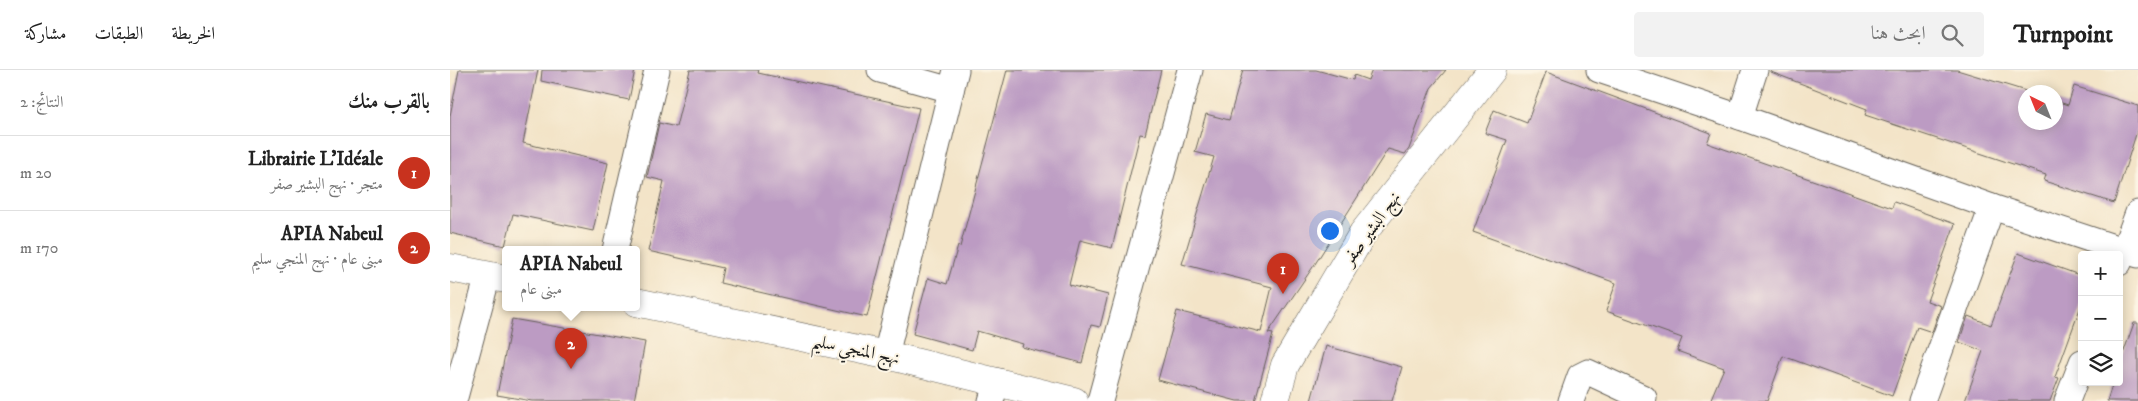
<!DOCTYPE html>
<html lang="ar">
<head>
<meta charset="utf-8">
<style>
  body { margin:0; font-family:"IM FELL DW Pica",Amiri,serif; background:#f2f2f2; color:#222; direction:rtl }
  .controls { position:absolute; right:15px; bottom:15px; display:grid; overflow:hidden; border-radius:5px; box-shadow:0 2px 12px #0003 }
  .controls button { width:45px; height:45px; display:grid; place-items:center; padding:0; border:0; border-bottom:1px solid #e0e0e0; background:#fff; color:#222; font:25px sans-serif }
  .compass { position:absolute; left:1568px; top:15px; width:45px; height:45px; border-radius:50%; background:#fff; box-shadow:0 2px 12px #0003; rotate:317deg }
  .you { position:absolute; left:879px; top:160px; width:18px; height:18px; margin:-12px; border:4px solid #fff; border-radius:50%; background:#1a73e8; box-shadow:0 0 0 8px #1a73e833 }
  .badge { display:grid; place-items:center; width:32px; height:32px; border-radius:50%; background:#c8321e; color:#fff; font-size:16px; font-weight:700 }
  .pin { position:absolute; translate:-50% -41px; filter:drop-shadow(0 1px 2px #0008) }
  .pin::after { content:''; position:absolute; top:26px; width:18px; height:15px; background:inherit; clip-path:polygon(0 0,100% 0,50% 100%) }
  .popup { position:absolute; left:52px; top:176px; width:138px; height:65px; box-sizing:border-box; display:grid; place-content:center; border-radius:5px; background:#fff; filter:drop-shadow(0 1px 4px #0005); font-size:16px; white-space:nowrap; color:#767676 }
  .popup b { font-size:19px; color:#222 }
  .popup::after { content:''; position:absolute; left:50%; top:100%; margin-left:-10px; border:10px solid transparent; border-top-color:#fff }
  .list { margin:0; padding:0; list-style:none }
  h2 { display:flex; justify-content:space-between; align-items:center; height:65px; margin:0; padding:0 20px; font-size:21px }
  h2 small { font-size:16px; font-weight:400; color:#767676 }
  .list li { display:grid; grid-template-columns:32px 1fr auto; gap:15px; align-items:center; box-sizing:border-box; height:75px; padding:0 20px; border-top:1px solid #e0e0e0 }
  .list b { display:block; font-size:19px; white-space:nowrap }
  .list p { margin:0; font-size:16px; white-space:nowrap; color:#767676 }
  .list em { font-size:16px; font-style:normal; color:#767676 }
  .icon { flex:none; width:28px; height:28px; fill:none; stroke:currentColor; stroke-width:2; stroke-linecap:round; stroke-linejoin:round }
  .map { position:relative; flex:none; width:1688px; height:331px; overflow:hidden; direction:ltr }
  header { display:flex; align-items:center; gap:30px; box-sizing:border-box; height:70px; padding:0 25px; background:#fff; border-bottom:1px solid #e0e0e0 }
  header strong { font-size:24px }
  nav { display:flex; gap:28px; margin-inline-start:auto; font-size:18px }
  .search { width:350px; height:45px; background:#f2f2f2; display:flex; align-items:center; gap:12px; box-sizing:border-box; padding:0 18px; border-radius:5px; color:#767676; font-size:19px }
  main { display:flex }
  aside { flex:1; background:#fff }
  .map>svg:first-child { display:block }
</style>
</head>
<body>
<header>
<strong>Turnpoint</strong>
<div class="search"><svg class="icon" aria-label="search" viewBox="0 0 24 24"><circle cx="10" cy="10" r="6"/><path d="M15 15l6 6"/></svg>ابحث هنا</div>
<nav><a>الخريطة</a><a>الطبقات</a><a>مشاركة</a></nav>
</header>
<main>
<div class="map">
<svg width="1688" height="331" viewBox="0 0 1688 331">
  <rect width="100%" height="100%" fill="#fcf5e5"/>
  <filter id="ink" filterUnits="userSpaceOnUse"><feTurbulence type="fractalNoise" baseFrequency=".02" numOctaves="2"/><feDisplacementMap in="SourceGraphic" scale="10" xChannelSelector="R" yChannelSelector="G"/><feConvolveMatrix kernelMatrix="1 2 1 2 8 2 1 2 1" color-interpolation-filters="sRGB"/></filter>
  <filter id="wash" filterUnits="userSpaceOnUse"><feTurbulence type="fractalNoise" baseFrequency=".0096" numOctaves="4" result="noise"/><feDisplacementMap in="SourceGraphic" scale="20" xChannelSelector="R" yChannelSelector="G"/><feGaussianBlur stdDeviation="1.12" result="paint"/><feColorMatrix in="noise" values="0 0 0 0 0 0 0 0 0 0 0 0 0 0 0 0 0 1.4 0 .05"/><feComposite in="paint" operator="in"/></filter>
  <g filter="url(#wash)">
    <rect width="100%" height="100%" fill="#f3e4c8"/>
    <g id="blocks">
      <!-- building -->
      <g fill="#bc9bc3">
        <path d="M9 0H88L73 73 158 93 143 161 63 144 55 176 0 163V46Z"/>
        <path d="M92 0H185L179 30 91 11Z"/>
        <path d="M240 0H309L308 3 469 38 417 247 270 213 273 198 198 181 214 111 197 107 209 53 226 57Z"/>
        <path d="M557 0H711L695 65 690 64 662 178 630 170 619 215 658 225 650 257 641 255 632 293 572 277 573 274 527 261 522 280 463 264 478 208 497 214 508 176 510 177Z"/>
        <path d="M793 0H866L903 10 904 5 918 10 922 0H996L981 18 959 79 955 84 938 79 865 194 818 263 823 264 805 331H787L708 310 727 241 811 262 822 217 732 194 764 87 745 82 756 44 779 50Z"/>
        <path d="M1321 0H1507L1579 22H1576V52H1606V31L1618 35 1624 16 1688 36V58L1664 133 1594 111 1596 105 1415 45 1417 39 1321 2Z"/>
        <path d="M1096 2 1261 63 1257 73 1442 138 1444 132 1505 154 1477 231 1491 236 1482 262 1467 257 1442 326 1333 286 1317 331H1260L1274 298 1227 281 1232 268 1156 241 1166 213 1023 162 1057 70 1035 63 1044 40 1077 53Z"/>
        <path d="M1568 183 1632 206V233L1605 307 1609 308 1600 331H1515L1533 281 1509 272 1518 246 1541 255Z"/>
        <path d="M62 249 195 272 184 331H82L47 325Z"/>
        <path d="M1684 253H1688V331H1657L1663 312H1669V295Z"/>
        <path d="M876 276 952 297 942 331H861Z"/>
      </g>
    </g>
  </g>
  <g filter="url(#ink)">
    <use href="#blocks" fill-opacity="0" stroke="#676258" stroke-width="1"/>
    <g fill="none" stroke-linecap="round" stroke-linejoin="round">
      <defs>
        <g id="minor">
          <path d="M430 0 501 20"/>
          <path d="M1149 0 1290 47 1542 137 1688 185"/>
          <path d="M1290 47 1305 0"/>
          <path d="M165 180 207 0"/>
          <path d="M1669 193 1688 143"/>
          <path d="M436 285 506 0"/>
          <path d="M4 331 38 205"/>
          <path d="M541 331 547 311"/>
          <path d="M650 331 740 0"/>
          <path d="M1121 331 1130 306 1138 302 1194 328"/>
          <path d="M1472 331 1542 137"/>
          <path d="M1617 331 1632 292"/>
        </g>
        <g id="tertiary">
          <path d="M0 198 56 209"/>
          <path d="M186 232 436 285 624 331"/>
          <path d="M825 331 835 295 913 163 1042 0"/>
        </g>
      </defs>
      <!-- minor casing -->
      <use href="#minor" stroke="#676258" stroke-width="27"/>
      <!-- tertiary casing -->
      <use href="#tertiary" stroke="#676258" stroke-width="29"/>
      <!-- minor -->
      <use href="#minor" stroke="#fff" stroke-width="25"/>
      <!-- tertiary -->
      <use href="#tertiary" stroke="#fff" stroke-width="28"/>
    </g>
  </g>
  <g text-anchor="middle" stroke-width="4" stroke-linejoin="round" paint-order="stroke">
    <!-- street labels -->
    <g font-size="18" fill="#1c1c1c" stroke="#fcf5e5">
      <text transform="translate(921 158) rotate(-54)" y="6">نهج البشير صفر</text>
      <text transform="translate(406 279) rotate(12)" y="6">نهج المنجي سليم</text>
    </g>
  </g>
</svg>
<div class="controls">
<button>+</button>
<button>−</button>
<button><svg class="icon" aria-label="layers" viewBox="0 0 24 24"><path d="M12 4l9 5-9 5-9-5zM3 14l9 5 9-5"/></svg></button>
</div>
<svg class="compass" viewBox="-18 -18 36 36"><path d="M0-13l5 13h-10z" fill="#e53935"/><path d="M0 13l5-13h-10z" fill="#767676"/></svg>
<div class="you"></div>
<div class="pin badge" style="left:833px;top:224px">1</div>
<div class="pin badge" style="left:121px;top:299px">2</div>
<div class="popup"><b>APIA Nabeul</b>مبنى عام</div>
</div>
<aside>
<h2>بالقرب منك<small>النتائج: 2</small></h2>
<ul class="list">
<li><span class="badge">1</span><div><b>Librairie L'Idéale</b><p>متجر · نهج البشير صفر</p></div><em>20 m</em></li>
<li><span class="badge">2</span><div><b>APIA Nabeul</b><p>مبنى عام · نهج المنجي سليم</p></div><em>170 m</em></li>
</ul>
</aside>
</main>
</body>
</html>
